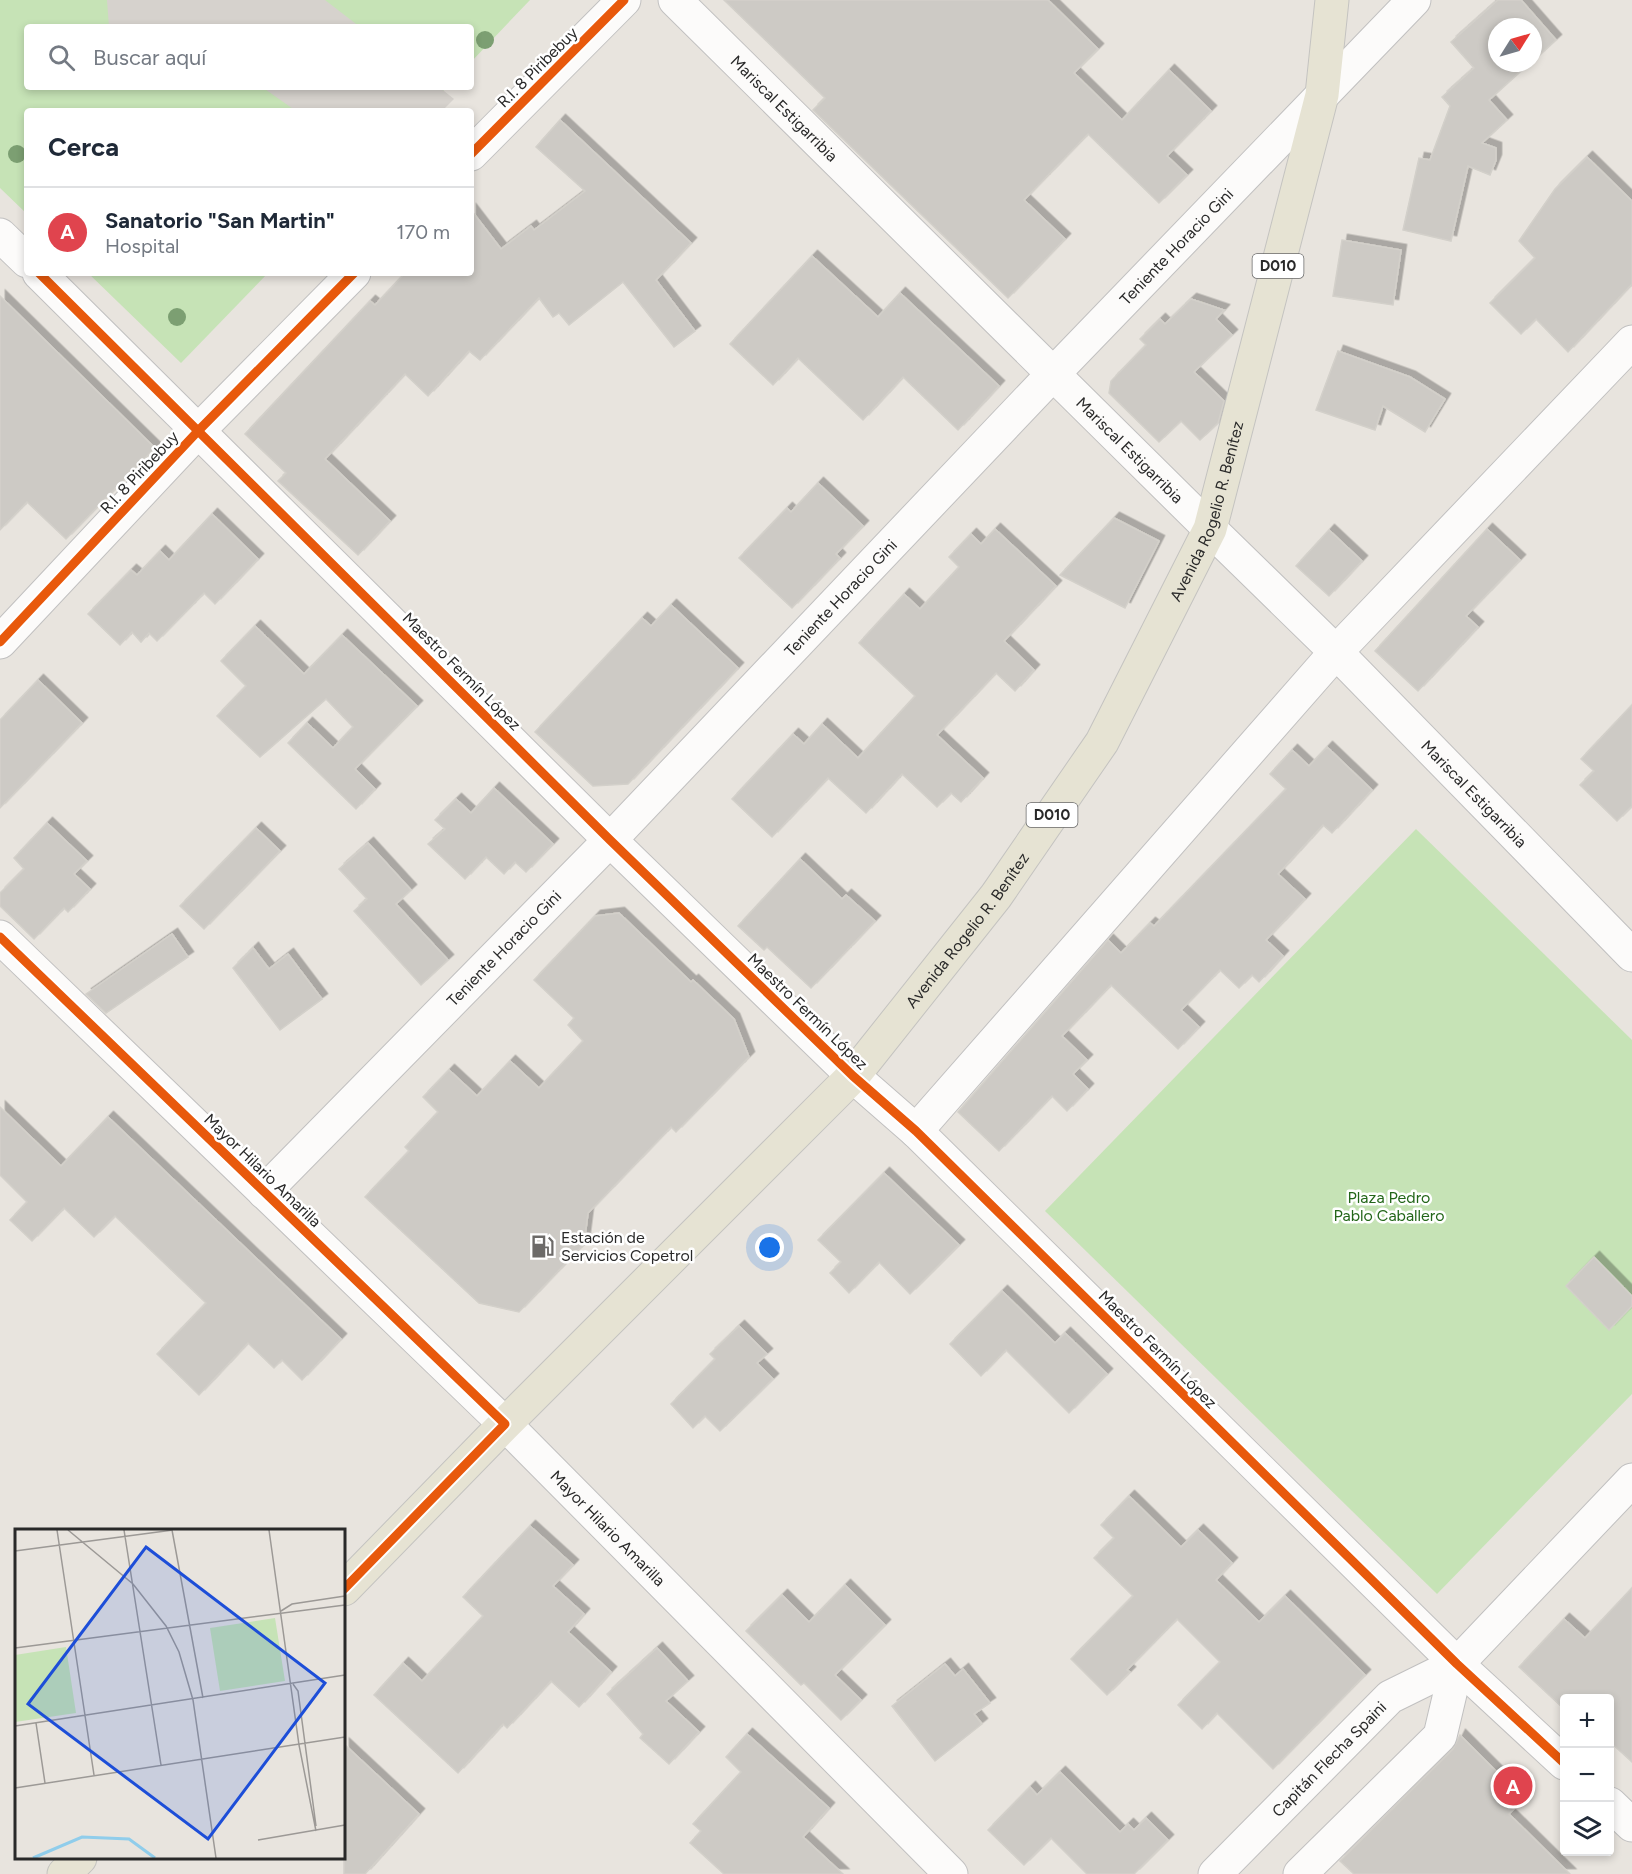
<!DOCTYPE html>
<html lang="es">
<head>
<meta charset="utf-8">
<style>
  body { margin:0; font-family:Figtree,sans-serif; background:#f2f2f3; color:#1f2937 }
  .controls { position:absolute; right:18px; bottom:18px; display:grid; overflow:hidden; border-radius:6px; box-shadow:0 3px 9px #0003 }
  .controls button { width:54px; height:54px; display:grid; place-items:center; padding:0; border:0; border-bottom:2px solid #e0e1e3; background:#fff; color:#1f2937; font:30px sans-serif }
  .compass { position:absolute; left:1488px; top:18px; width:54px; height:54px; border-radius:50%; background:#fff; box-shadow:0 3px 9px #0003; rotate:53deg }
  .you { position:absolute; left:770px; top:1248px; width:21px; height:21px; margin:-15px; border:4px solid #fff; border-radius:50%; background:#1a73e8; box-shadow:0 0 0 9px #1a73e833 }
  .badge { display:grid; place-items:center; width:39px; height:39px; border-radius:50%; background:#6c6a68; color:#fff; font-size:20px; font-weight:700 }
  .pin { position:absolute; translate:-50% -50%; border:3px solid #fff; box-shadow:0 2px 6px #0006 }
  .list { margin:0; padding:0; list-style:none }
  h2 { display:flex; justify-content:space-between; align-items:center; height:78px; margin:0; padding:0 24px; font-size:26px }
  h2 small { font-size:20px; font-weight:400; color:#747a83 }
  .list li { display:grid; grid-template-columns:39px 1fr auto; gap:18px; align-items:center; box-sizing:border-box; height:90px; padding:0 24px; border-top:2px solid #e0e1e3 }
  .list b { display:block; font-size:22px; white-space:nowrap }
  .list p { margin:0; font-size:20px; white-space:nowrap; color:#747a83 }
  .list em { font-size:20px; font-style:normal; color:#747a83 }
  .icon { flex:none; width:33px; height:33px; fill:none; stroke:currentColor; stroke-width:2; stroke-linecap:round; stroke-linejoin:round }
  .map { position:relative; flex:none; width:1632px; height:1874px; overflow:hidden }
  .search { position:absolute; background:#fff; box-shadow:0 3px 9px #0003; left:24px; top:24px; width:450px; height:66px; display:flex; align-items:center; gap:15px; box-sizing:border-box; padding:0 21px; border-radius:6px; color:#747a83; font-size:22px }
  .panel { position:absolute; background:#fff; box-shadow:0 3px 9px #0003; left:24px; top:108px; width:450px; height:168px; border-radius:6px }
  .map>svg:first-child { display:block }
</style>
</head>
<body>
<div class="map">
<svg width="1632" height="1874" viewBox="0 0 1632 1874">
  <defs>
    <filter id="shadow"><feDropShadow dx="5.5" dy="-5.5" stdDeviation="0" flood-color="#0004"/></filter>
  </defs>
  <rect width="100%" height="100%" fill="#e8e4de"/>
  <!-- green -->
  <g fill="#c6e3b6">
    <path d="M0 0H530L471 62V27H27V87H447L423 111H27V214L0 188Z"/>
    <path d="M88 273H268L181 363Z"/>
    <path d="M1416 829 1632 1040V1394L1437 1594 1045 1211Z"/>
  </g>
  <!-- plaza -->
  <g fill="#d6d2cd">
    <path d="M107 0H325L360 27H109Z"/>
    <path d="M262 87H439L454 99 442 111H296Z"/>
  </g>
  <!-- building -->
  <g fill="#cdcac5" stroke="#d3d0ca" stroke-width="1.5" filter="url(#shadow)">
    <path d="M724 0H1048L1098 49 1074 73 1122 120 1169 70 1211 111 1167 156 1187 175 1159 203 1088 134 1024 200 1065 239 1008 298 813 110 825 98Z"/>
    <path d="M1498 0H1521L1556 40 1533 61V27H1497V63H1530L1489 100 1507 120 1482 143 1496 148V160L1490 175 1468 166 1451 241 1403 230 1419 158 1430 160 1450 106 1442 97 1474 68 1451 42Z"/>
    <path d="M560 120 691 243 656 280 695 331 674 347 623 282 569 325 559 313 553 317 539 298 480 360 469 351 428 396 405 374 325 459 390 521 358 555 278 481 286 473 245 434 370 301 375 305 405 273H471V210L501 249 531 226 534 230 585 191 536 147Z"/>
    <path d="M1587 157 1632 201V284L1568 352 1536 319 1521 334 1490 303 1535 258 1519 241 1555 189Z"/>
    <path d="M1342 240 1401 250 1393 305 1333 296Z"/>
    <path d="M812 256 878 317 900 293 999 386 958 430 903 377 863 420 798 358 773 385 730 344Z"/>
    <path d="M0 296 155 448 66 539 27 502 0 530Z"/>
    <path d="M1191 299 1224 310 1216 319 1232 335 1194 372 1224 401 1218 423 1200 440 1181 421 1159 442 1109 393 1111 381 1146 345 1140 339 1160 319 1165 324Z"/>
    <path d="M1338 351 1410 377 1445 399 1425 432 1383 406 1375 430 1316 410Z"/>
    <path d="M818 483 863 526 836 554 840 558 792 608 739 558 787 508 791 512Z"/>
    <path d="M212 514 258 559 215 604 204 593 157 641 149 633 141 642 132 632 120 645 88 614 131 570 137 575 160 551 169 560Z"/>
    <path d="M1114 518 1159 541 1125 608 1060 575Z"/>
    <path d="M995 529 1056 586 1004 641 1034 670 1015 691 996 673 937 735 983 778 961 802 951 793 937 807 902 774 866 813 828 778 772 837 732 799 793 734 804 744 822 724 858 758 915 696 859 643 904 594 920 609 959 567 949 557 971 534 981 544Z"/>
    <path d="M1487 529 1520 560 1466 616 1478 627 1418 691 1375 651Z"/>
    <path d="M1329 530 1362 561 1329 596 1296 566Z"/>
    <path d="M671 605 738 668 628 784 593 786 535 732 642 618 651 626Z"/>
    <path d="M255 626 304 674 342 635 417 706 355 769 375 789 356 809 288 743 307 723 333 748 353 727 326 699 260 757 217 716 246 686 221 661Z"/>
    <path d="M38 680 82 723 0 808V720Z"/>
    <path d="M1632 705V806L1617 821 1580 785 1594 771 1581 759Z"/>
    <path d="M1327 747 1372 790 1332 833 1323 825 1278 874 1305 899 1266 940 1283 956 1259 982 1252 975 1239 988 1220 970 1181 1010 1199 1027 1178 1049 1111 985 1062 1036 1087 1060 1073 1074 1088 1089 1067 1111 1052 1096 999 1151 958 1112 1108 940 1121 953 1150 923 1154 926 1286 789 1270 774 1292 750 1309 766Z"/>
    <path d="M494 788 553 844 526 872 515 862 504 874 486 857 465 879 428 844 445 829 435 820 456 799 471 813Z"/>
    <path d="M47 823 87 861 74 874 90 889 68 912 64 908 34 939 0 906V893L24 869 14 858Z"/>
    <path d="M256 828 280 851 204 929 180 906Z"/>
    <path d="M368 843 411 890 396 904 448 960 421 985 354 911 367 899 339 869Z"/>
    <path d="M800 859 842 899 846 895 875 921 811 988 767 947 764 950 738 926Z"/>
    <path d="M619 913 691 982 693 980 734 1019 749 1057 676 1132 671 1127 588 1213 584 1244 519 1312 479 1303 365 1197 409 1151 405 1147 438 1112 423 1097 449 1070 477 1096 510 1061 539 1088 583 1041 568 1025 574 1018 534 980 595 916Z"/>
    <path d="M172 934 188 957 106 1013 86 994Z"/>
    <path d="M253 948 269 969 288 954 322 999 280 1030 233 968Z"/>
    <path d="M0 1107 61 1166 108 1117 341 1339 302 1380 282 1360 274 1368 248 1343 199 1395 157 1354 206 1303 115 1216 94 1237 64 1208 32 1241 10 1220 27 1202 0 1175Z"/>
    <path d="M884 1173 959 1245 910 1294 879 1262 849 1293 830 1273 841 1262 818 1240Z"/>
    <path d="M1594 1257 1632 1296V1306L1609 1330 1566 1286Z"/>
    <path d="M1002 1291 1055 1343 1065 1333 1107 1374 1069 1413 1006 1350 981 1376 950 1344Z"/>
    <path d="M739 1326 767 1354 757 1363 773 1379 720 1431 705 1416 693 1428 671 1404 715 1359 710 1354Z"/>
    <path d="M1129 1496 1181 1547 1198 1530 1232 1563 1216 1580 1259 1622 1285 1596 1365 1675 1273 1769 1217 1713 1202 1729 1178 1705 1220 1662 1177 1619 1127 1670 1130 1672 1107 1695 1071 1659 1133 1596 1094 1558 1114 1538 1101 1525Z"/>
    <path d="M530 1526 573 1565 553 1586 584 1614 568 1632 611 1672 579 1707 551 1681 507 1728 503 1724 458 1773 374 1695 403 1663 422 1681 483 1616 463 1597Z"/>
    <path d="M845 1585 885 1625 835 1675 861 1700 841 1720 804 1683 801 1685 746 1631 782 1595 809 1622Z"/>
    <path d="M1632 1588V1762L1610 1742V1698H1564V1709L1519 1667 1564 1619 1585 1638Z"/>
    <path d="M657 1648 688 1681 666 1701 699 1732 669 1764 640 1738 643 1734 607 1694Z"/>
    <path d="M945 1664 955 1676 963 1669 990 1703 974 1714 982 1724 935 1761 892 1706Z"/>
    <path d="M747 1734 829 1808 803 1837 843 1874H724L690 1843 701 1831 693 1824 741 1772 726 1757Z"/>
    <path d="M1460 1735 1524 1799 1509 1814 1570 1874H1354L1340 1861 1453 1749Z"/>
    <path d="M344 1744 419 1814 365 1874H344Z"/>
    <path d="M1060 1772 1120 1832 1128 1824 1134 1830 1146 1818 1168 1840 1134 1874H1087L1051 1838 1024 1865 988 1830 1030 1787 1037 1795Z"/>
  </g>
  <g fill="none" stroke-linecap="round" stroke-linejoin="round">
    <defs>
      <g id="minor">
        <path d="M471 154 624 0"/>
        <path id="s1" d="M1210 529 1336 652 1632 955"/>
        <path d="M0 642 199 430 354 273"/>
        <path id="s2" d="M0 937 505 1424 951 1874"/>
        <path d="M853 1076 916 1131 1457 1664 1564 1763"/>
        <path d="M916 1131 1336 652 1632 342"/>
        <path id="s3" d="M264 1192 610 840 1053 374 1414 0"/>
        <path d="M1610 1804 1632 1825"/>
        <path id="s4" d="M1215 1874 1390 1697 1457 1664 1632 1480"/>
        <path d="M1300 1874 1440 1736 1457 1664"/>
      </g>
      <g id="tertiary">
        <path id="s5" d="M675 0 1210 529"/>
        <path d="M0 235 27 261"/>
        <path d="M39 273 610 840 853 1076"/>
      </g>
      <g id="primary">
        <path id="s6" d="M344 1589 505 1424 853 1076 996 896 1102 742 1210 529 1322 95 1332 0"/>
        <path d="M64 1874 80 1858"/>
      </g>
    </defs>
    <!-- minor casing -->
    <use href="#minor" stroke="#c1c0c0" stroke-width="35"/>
    <!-- tertiary casing -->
    <use href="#tertiary" stroke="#c1c0c0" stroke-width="35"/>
    <!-- primary casing -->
    <use href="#primary" stroke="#c4c3c0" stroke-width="35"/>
    <!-- minor -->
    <use href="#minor" stroke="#fcfbfa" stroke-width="33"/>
    <!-- tertiary -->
    <use href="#tertiary" stroke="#fcfbfa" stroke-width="33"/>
    <!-- primary -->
    <use href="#primary" stroke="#e6e3d3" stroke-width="33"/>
    <defs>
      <g id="cycleway">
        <path d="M471 154 624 0"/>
        <path d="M39 273 610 840 853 1076 916 1131 1457 1664 1564 1763"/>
        <path d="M0 642 199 430 354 273"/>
        <path d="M0 937 505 1424 344 1589"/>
      </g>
    </defs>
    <!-- cycleway casing -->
    <use href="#cycleway" stroke="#fff" stroke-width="13"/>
    <!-- cycleway -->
    <use href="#cycleway" stroke="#e8590c" stroke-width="9"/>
  </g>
  <!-- trees -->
  <g fill="#7c9f72">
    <circle cx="485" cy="40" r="9"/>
    <circle cx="17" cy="154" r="9"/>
    <circle cx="177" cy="317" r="9"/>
  </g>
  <!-- icons -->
  <defs>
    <symbol id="fuel-bare" viewBox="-9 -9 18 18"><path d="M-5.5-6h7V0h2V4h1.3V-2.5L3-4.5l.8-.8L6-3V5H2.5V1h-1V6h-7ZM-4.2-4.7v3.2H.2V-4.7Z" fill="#6c6a68" stroke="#fff" stroke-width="2.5" paint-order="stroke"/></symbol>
  </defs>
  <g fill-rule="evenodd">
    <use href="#fuel-bare" x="526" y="1230" width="33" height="33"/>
  </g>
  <g text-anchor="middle" stroke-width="5" stroke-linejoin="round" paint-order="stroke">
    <!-- shield labels -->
    <g fill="#fff" stroke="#696969" stroke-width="1.5">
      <rect x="1252.5" y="254" width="51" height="24" rx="4.5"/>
      <rect x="1026.5" y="803" width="51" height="24" rx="4.5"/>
    </g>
    <g font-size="15" font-weight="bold" fill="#292929">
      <text x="1278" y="271">D010</text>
      <text x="1052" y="820">D010</text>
    </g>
    <!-- street labels -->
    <g font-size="16" fill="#292929" stroke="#fff">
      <text transform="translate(537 67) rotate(-45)" y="6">R.I. 8 Piribebuy</text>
      <text dy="6" stroke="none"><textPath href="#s5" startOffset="154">Mariscal Estigarribia</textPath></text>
      <text dy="6" stroke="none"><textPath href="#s3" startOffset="1314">Teniente Horacio Gini</textPath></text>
      <text dy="6" stroke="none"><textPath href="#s5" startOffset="640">Mariscal Estigarribia</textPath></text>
      <text transform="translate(139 472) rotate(-47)" y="6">R.I. 8 Piribebuy</text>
      <text dy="6" stroke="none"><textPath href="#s6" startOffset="1394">Avenida Rogelio R. Benítez</textPath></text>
      <text dy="6" stroke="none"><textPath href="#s3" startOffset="828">Teniente Horacio Gini</textPath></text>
      <text transform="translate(462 671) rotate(45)" y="6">Maestro Fermín López</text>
      <text dy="6" stroke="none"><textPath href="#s1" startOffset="374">Mariscal Estigarribia</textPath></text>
      <text dy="6" stroke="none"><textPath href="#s6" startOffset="908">Avenida Rogelio R. Benítez</textPath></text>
      <text dy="6" stroke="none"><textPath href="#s3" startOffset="342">Teniente Horacio Gini</textPath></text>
      <text transform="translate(808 1011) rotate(44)" y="6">Maestro Fermín López</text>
      <text transform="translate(263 1170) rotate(44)" y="6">Mayor Hilario Amarilla</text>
      <text transform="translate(1158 1349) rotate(45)" y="6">Maestro Fermín López</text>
      <text dy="6" stroke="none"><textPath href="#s2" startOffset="848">Mayor Hilario Amarilla</textPath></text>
      <text dy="6" stroke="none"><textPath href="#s4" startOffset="162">Capitán Flecha Spaini</textPath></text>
    </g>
    <!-- park labels -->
    <g font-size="16" fill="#236619" stroke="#fff">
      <text x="1389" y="1203">Plaza Pedro<tspan x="1389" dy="18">Pablo Caballero</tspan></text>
    </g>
    <!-- poi labels -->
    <g font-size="16" fill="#292929" stroke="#fff" text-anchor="start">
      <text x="561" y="1243">Estación de<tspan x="561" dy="18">Servicios Copetrol</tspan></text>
    </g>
  </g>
  <!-- overview -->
  <g transform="translate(15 1529)">
    <rect width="330" height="330" fill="#e8e4de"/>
    <path d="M260 89 270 152 205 162 195 99ZM51 118 61 184 0 193V126Z" fill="#c6e3b6"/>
    <path fill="none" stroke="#90cdeb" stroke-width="3" d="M18 329 67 308 114 310 140 329"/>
    <path fill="none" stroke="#9c9996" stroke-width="1.5" d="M42 1 79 246M53 1 118 55 151 97 164 123 178 171 201 329M109 1 146 236M157 1 188 169M254 1 284 216 301 302M0 22 158 1M266 82 277 75 330 67M0 119 330 76M278 155 283 162 301 297M21 194 30 254M0 197 330 146M0 259 330 208M243 311 330 296"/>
    <path fill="#1d4ed8" fill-opacity="0.15" stroke="#1d4ed8" stroke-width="3" d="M131 18 310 154 193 310 13 175Z"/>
    <rect width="330" height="330" fill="none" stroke="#292929" stroke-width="3"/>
  </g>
</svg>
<div class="controls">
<button>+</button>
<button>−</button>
<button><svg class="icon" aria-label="layers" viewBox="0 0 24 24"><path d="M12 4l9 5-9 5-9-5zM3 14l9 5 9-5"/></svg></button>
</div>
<svg class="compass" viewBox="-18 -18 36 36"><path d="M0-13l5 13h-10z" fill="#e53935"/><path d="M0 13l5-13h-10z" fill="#747a83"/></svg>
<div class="you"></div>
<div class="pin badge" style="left:1513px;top:1786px;background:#e0444e">A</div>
<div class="search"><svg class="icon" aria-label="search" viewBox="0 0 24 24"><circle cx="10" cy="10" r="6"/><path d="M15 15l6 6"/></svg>Buscar aquí</div>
<section class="panel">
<h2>Cerca<small></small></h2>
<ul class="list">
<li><span class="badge" style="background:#e0444e">A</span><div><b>Sanatorio &quot;San Martin&quot;</b><p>Hospital</p></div><em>170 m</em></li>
</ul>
</section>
</div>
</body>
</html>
